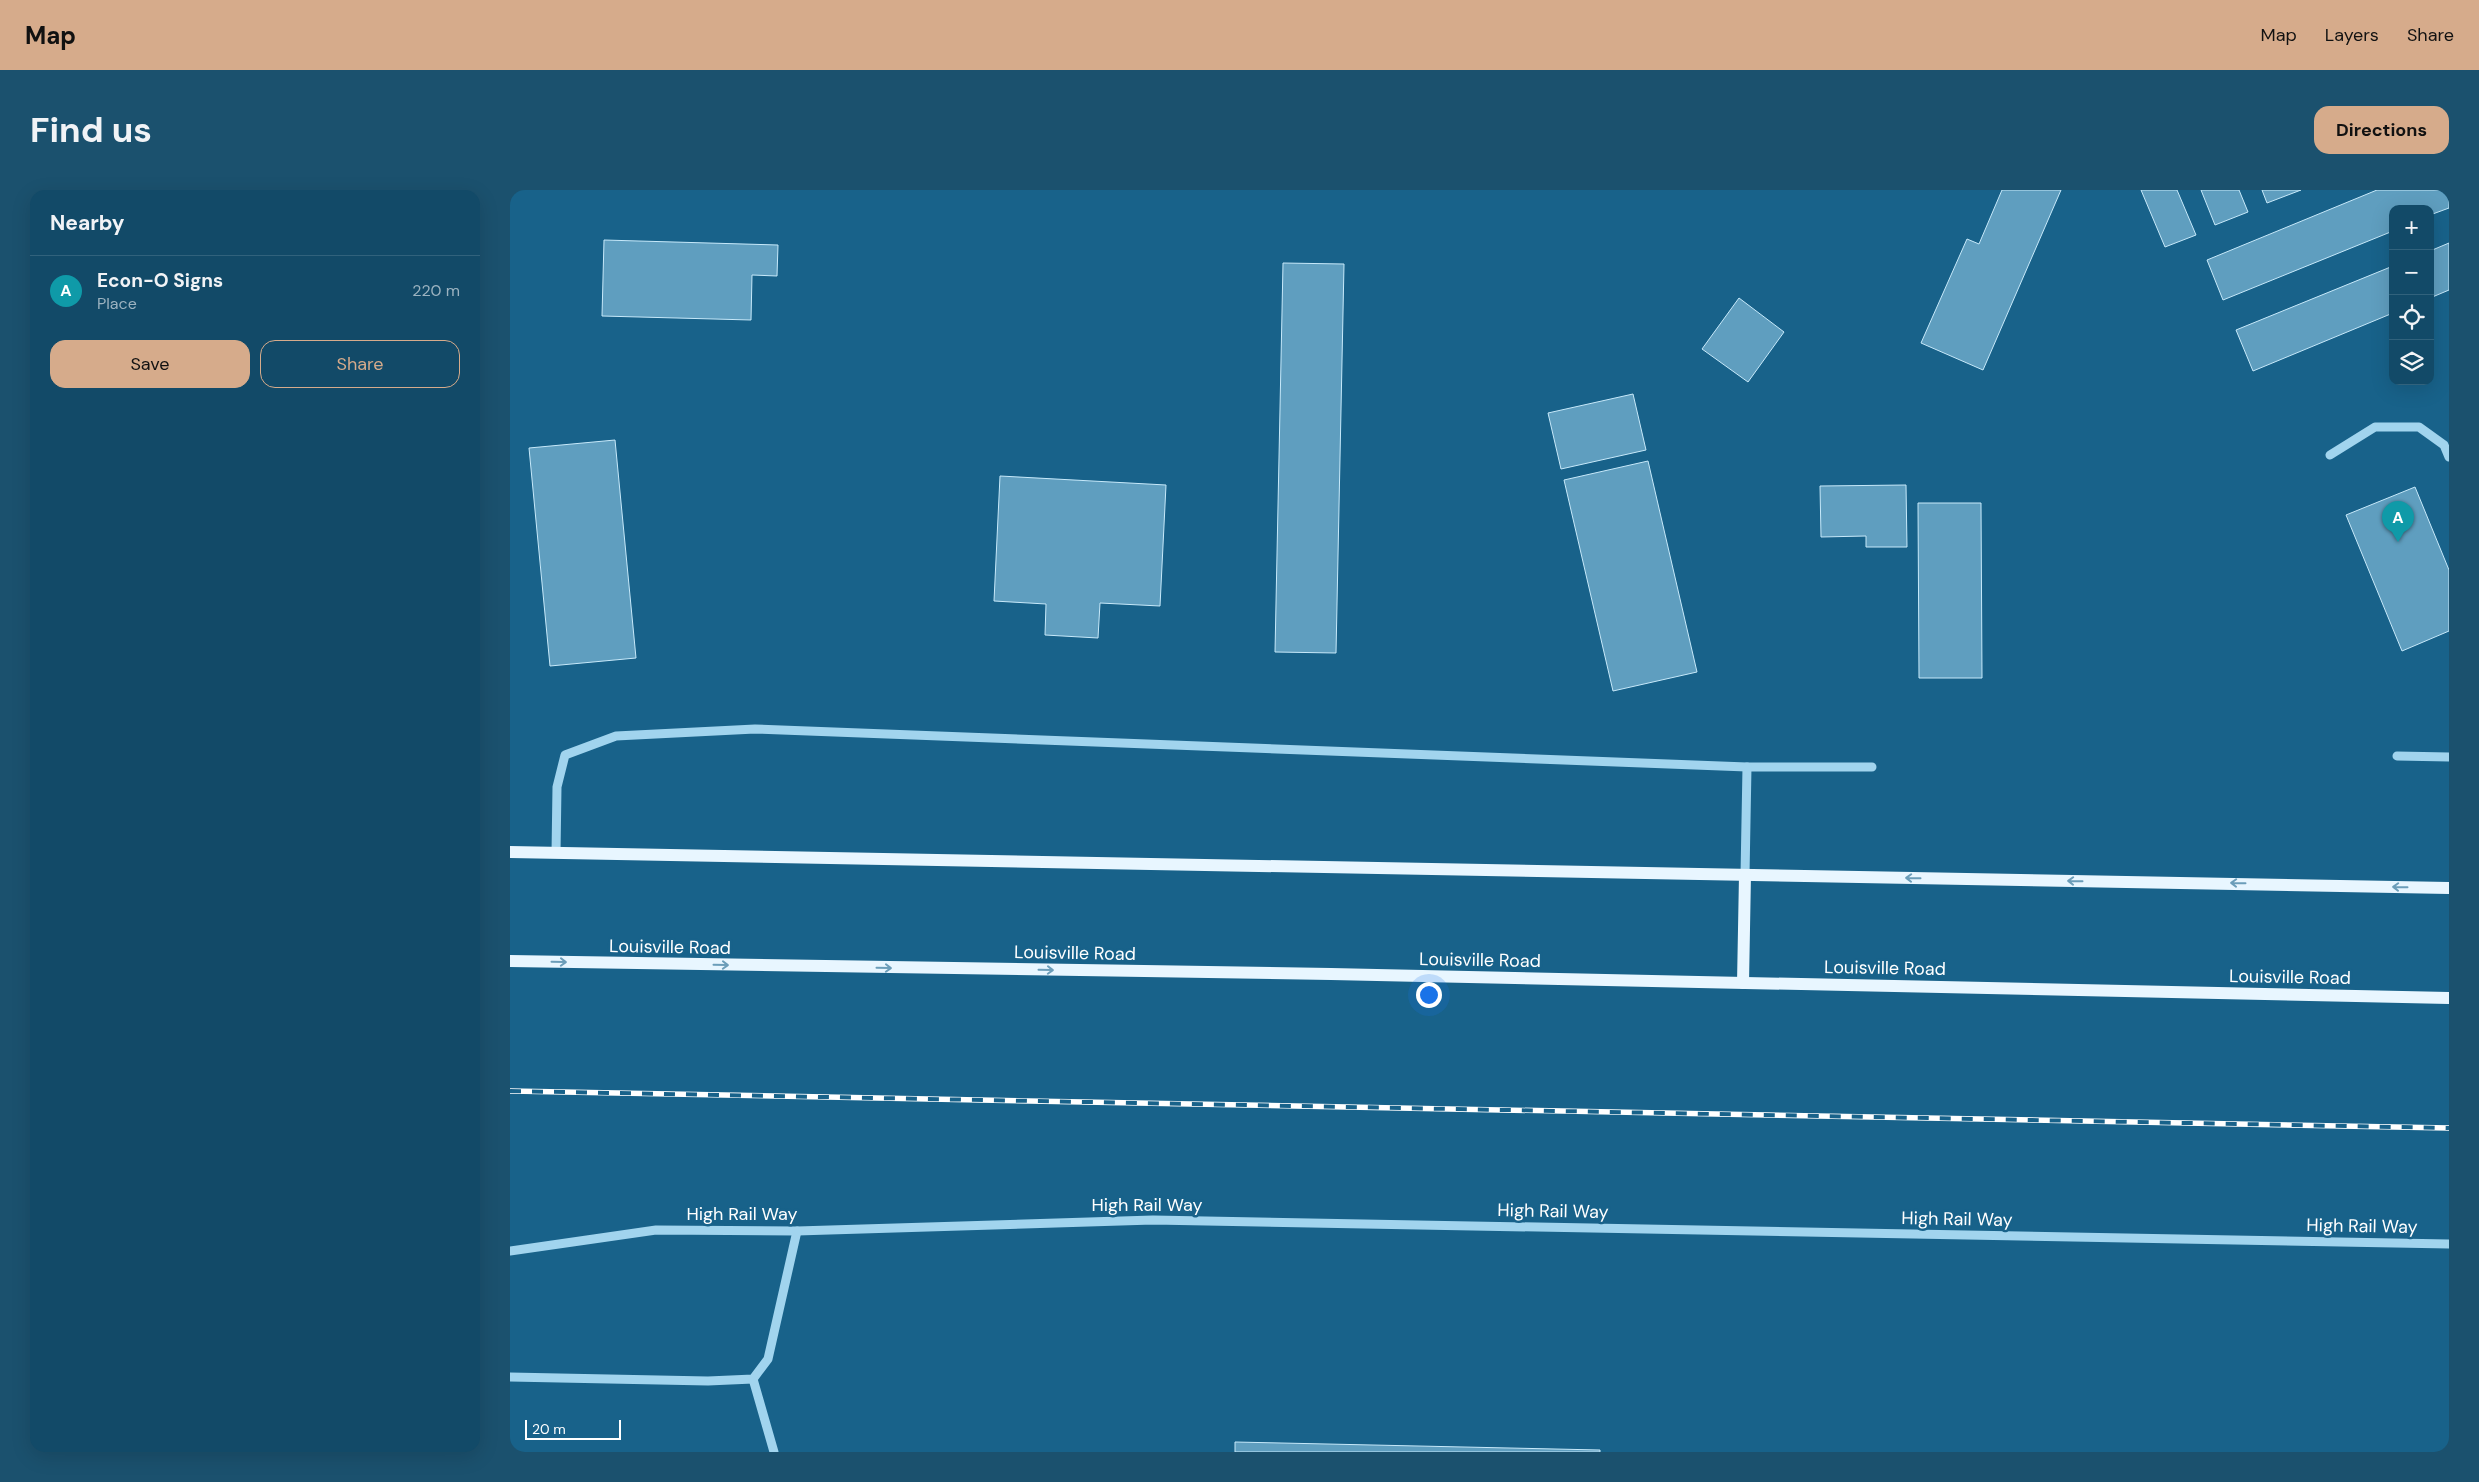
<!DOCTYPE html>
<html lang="en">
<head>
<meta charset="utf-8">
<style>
  body { margin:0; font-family:"DM Sans",sans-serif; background:#1b516e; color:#f1f3f6 }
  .controls { position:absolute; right:15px; top:15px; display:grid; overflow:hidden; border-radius:10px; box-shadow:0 5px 20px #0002 }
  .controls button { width:45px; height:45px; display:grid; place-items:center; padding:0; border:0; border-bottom:1px solid #31627c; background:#124a68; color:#f1f3f6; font:25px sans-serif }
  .scale { position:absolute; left:15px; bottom:12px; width:96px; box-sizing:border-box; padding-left:5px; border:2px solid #fff; border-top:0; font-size:14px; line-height:18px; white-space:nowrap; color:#fff; -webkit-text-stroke:4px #18628a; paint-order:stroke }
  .you { position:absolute; left:918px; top:804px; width:18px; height:18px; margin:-12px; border:4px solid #fff; border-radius:50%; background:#1a73e8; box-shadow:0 0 0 8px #1a73e833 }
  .badge { display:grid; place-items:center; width:32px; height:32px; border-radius:50%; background:#d6ab8b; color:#fff; font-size:16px; font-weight:700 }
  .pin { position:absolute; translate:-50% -41px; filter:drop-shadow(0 1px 2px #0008) }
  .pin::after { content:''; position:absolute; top:26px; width:18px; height:15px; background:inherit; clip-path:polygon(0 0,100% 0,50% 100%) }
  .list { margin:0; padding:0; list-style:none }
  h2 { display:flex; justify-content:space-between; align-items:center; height:65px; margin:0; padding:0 20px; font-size:21px }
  h2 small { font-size:16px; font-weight:400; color:#9cb3c0 }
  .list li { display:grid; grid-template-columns:32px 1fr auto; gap:15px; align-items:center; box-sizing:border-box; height:70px; padding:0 20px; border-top:1px solid #31627c }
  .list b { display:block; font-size:19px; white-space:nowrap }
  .list p { margin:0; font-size:16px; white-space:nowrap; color:#9cb3c0 }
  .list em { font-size:16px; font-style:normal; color:#9cb3c0 }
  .actions { display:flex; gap:10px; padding:15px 20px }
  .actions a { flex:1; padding:11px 0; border:1px solid #d6ab8b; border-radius:15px; text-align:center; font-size:18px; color:#d6ab8b }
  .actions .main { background:#d6ab8b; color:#111 }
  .icon { flex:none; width:28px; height:28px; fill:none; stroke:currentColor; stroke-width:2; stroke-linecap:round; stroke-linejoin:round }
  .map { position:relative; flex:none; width:1939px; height:1262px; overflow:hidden; border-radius:15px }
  header { display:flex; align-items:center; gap:30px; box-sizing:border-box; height:70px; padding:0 25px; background:#d6ab8b; color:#111 }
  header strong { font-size:24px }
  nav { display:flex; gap:28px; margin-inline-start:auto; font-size:18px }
  .intro { display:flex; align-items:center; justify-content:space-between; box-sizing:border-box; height:120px; padding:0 30px }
  h1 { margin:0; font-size:35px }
  .button { padding:12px 22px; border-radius:15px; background:#d6ab8b; color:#111; font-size:18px; font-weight:700 }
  main { display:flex; gap:30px; padding:0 30px }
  aside { flex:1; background:#124a68; border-radius:15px; box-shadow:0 5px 20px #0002 }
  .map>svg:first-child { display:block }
</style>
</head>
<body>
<header>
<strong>Map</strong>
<nav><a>Map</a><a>Layers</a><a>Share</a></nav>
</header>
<div class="intro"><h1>Find us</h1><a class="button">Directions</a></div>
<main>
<aside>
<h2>Nearby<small></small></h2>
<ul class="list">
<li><span class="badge" style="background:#0f9aa8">A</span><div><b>Econ-O Signs</b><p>Place</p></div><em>220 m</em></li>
</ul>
<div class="actions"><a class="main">Save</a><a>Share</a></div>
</aside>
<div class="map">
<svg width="1939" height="1262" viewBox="0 0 1939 1262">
  <rect width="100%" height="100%" fill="#18628a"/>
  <!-- building -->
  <g fill="#5f9ebf" stroke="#c7e9fa">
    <path d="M1492 0H1551L1473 180 1411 153 1457 49 1469 54Z"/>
    <path d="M1631 0H1667L1686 45 1655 57Z"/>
    <path d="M1691 0H1729L1738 22 1705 35Z"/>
    <path d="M1752 0H1791L1757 13Z"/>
    <path d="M1867 0H1939V18L1920 25V19H1883V41L1713 110 1697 70Z"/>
    <path d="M94 50 268 55 267 86 242 85 241 130 92 126Z"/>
    <path d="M1939 53V100L1920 108V61Z"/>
    <path d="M773 73 834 74 826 463 765 462Z"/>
    <path d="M1883 76V123L1743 181 1726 140Z"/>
    <path d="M1229 108 1274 142 1238 192 1192 159Z"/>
    <path d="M1123 204 1136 260 1051 279 1038 223Z"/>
    <path d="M105 250 126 468 40 476 19 258Z"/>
    <path d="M1138 271 1187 482 1103 501 1054 290Z"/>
    <path d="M490 286 656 295 650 416 590 413 588 448 535 445 536 414 484 411Z"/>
    <path d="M1396 295 1397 357H1356V346L1311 347 1310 296Z"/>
    <path d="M1905 297 1939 380V441L1892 461 1836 325Z"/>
    <path d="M1408 313H1471L1472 488H1409Z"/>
    <path d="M725 1252 1090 1260V1262H725Z"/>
  </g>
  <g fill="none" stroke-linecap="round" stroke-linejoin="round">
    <!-- minor -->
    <g stroke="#a1d4ee" stroke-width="9">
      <path d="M1820 265 1865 237H1909L1934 255 1939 267"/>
      <path d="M1887 566 1939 567"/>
      <path d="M46 663 47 597 55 565 106 546 245 539 1237 577H1362"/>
      <path d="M1235 685 1237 577"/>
      <path d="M0 1061 146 1040 287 1041 643 1030 1939 1054"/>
      <path d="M0 1187 198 1191 243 1189 258 1169 287 1041"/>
      <path d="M243 1189 264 1262"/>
    </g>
    <!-- major -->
    <g stroke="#e8f6ff" stroke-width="12">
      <path d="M0 662 1939 698"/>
      <path d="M0 771 821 784 1939 808"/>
      <path d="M1233 793 1235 685"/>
    </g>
    <defs>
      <path id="rail" d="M0 901 1939 938"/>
    </defs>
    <!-- rail casing -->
    <use href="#rail" stroke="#fff" stroke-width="5.5"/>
    <!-- rail -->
    <use href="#rail" stroke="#18628a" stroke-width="4" stroke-dasharray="11" stroke-linecap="butt"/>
  </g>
  <!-- one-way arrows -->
  <defs><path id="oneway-shaft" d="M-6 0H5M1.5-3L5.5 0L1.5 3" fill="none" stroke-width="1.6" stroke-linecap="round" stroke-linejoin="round" transform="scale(1.25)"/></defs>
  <g stroke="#6b9db9">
    <use href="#oneway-shaft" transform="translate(1403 688) rotate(-179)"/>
    <use href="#oneway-shaft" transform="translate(1565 691) rotate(-179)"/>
    <use href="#oneway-shaft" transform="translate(1728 693) rotate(-179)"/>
    <use href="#oneway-shaft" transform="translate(1890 697) rotate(-179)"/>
    <use href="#oneway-shaft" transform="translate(49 772) rotate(1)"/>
    <use href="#oneway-shaft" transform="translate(211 775) rotate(1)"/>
    <use href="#oneway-shaft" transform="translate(374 778) rotate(1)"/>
    <use href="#oneway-shaft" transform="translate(536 780) rotate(1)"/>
  </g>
  <g text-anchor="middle" stroke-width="5" stroke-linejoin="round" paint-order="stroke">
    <!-- street labels -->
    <g font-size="18" fill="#fff" stroke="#18628a">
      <text transform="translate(160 757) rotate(1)" y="6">Louisville Road</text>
      <text transform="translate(565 763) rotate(1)" y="6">Louisville Road</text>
      <text transform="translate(970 770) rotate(1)" y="6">Louisville Road</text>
      <text transform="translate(1375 778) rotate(1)" y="6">Louisville Road</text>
      <text transform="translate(1780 787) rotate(1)" y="6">Louisville Road</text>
      <text x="637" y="1021">High Rail Way</text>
      <text transform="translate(1043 1021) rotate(1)" y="6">High Rail Way</text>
      <text x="232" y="1030">High Rail Way</text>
      <text transform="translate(1447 1029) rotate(1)" y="6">High Rail Way</text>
      <text transform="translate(1852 1036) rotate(1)" y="6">High Rail Way</text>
    </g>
  </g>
</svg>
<div class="controls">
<button>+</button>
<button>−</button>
<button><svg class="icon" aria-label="locate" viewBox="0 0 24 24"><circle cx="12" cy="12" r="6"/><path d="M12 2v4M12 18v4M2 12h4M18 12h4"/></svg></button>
<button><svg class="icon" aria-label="layers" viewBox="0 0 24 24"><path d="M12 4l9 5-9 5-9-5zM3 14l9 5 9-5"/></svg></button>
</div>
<div class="scale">20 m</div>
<div class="you"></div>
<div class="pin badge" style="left:1888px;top:352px;background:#0f9aa8">A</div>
</div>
</main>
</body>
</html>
